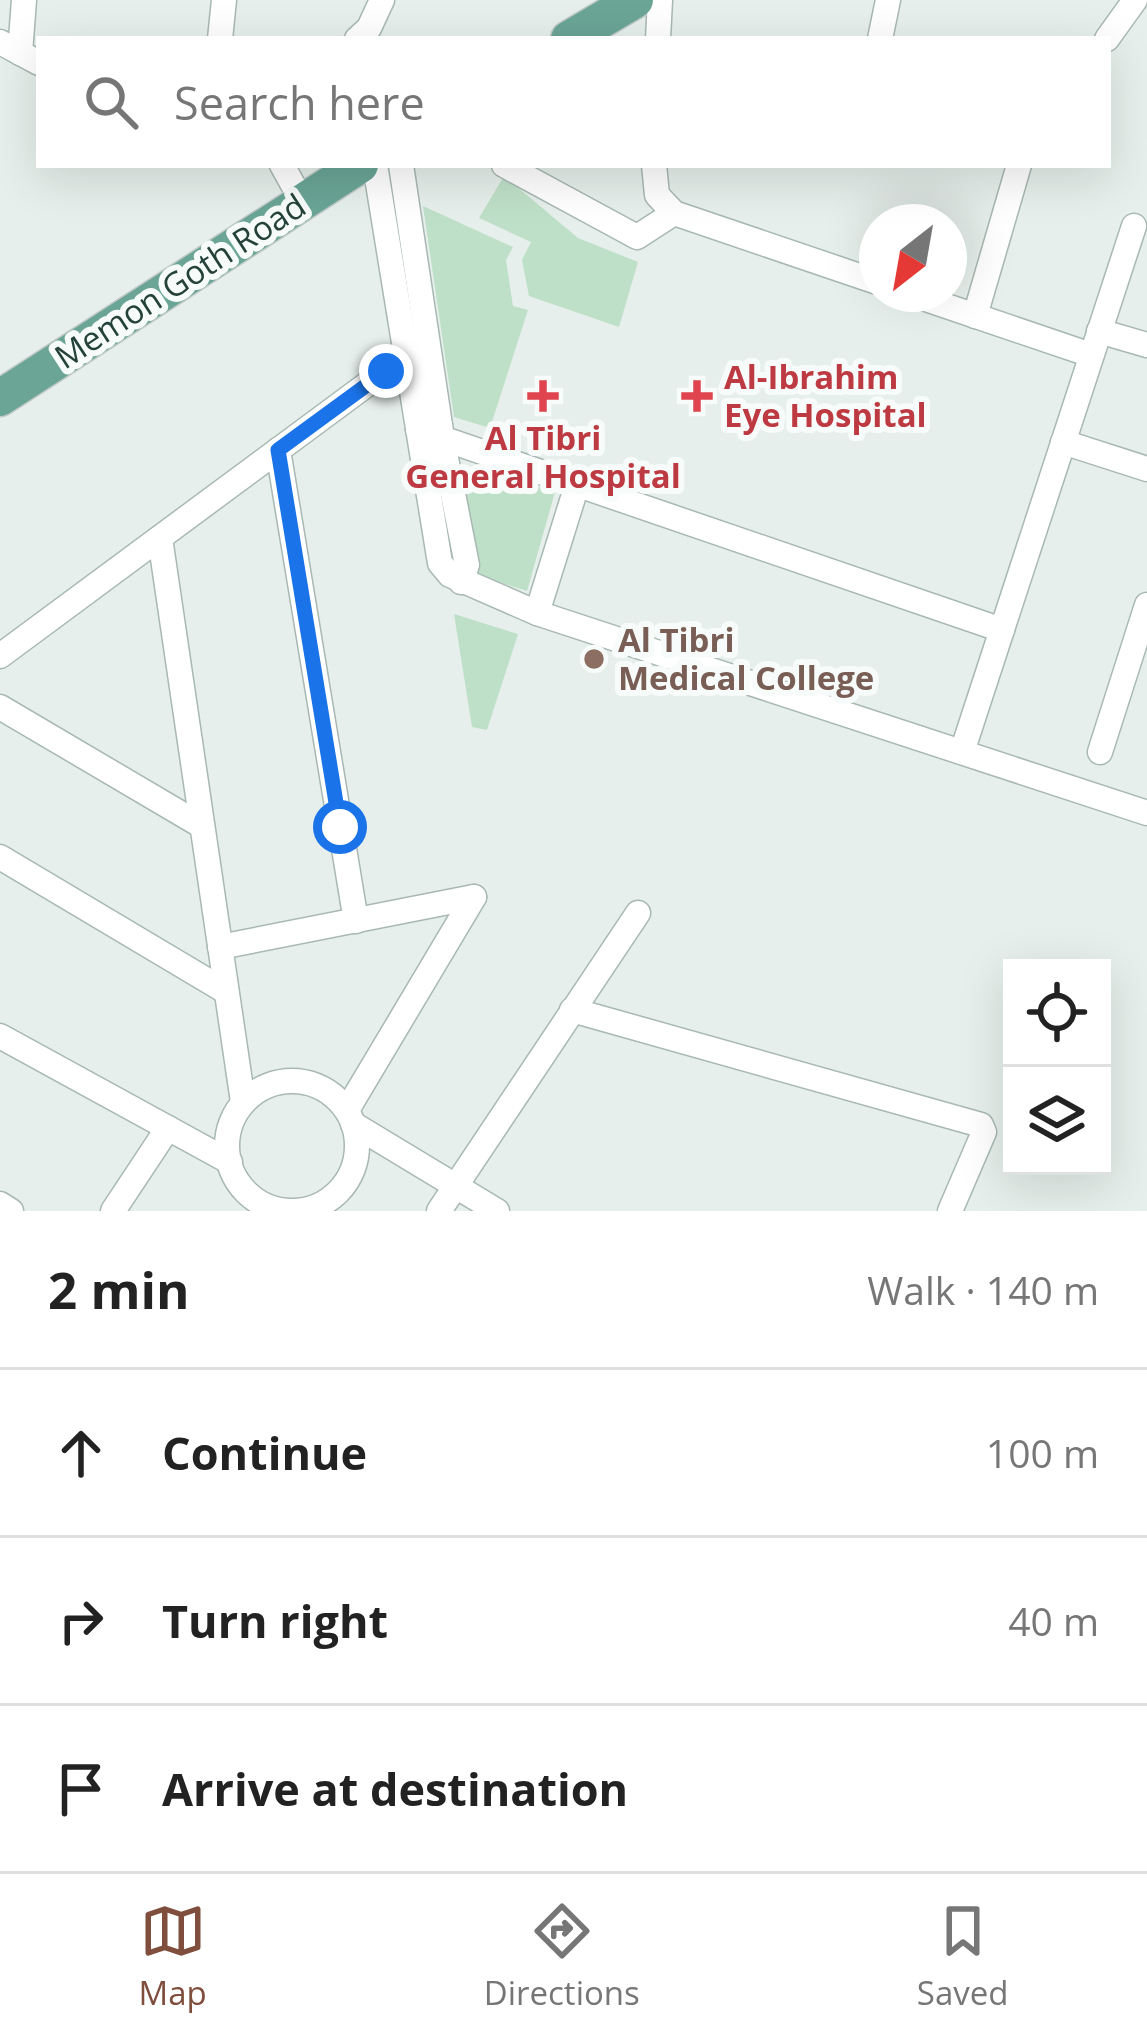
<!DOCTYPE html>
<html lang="en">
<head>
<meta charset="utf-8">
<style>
  body { margin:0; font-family:"Open Sans",sans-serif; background:#f6f6f6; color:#222 }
  .controls { position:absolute; right:36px; bottom:36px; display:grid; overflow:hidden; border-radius:0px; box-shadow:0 12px 48px #0002 }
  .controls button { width:108px; height:108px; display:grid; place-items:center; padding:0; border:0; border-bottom:3px solid #e0e0e0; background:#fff; color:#222; font:60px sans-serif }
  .compass { position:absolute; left:859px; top:204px; width:108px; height:108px; border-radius:50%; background:#fff; box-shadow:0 12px 48px #0002; rotate:211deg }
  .stop { position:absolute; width:36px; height:36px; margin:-27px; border:9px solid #1a73e8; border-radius:50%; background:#fff }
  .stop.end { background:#1a73e8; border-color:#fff; box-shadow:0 3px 12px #0008 }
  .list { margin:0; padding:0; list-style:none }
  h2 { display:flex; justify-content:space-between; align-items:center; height:156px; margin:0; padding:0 48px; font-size:51px }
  h2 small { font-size:39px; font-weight:400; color:#767676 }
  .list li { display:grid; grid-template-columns:78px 1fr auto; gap:36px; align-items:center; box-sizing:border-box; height:168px; padding:0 48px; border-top:3px solid #e0e0e0 }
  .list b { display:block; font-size:45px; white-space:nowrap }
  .list em { font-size:39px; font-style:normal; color:#767676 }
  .icon { flex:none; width:66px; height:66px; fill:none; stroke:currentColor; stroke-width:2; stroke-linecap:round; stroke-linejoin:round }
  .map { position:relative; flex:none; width:1147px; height:1211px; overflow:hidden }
  .search { position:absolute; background:#fff; box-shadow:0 12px 48px #0002; left:36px; right:36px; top:36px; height:132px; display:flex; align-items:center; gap:30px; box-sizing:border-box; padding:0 42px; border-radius:0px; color:#767676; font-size:45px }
  .sheet { height:660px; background:#fff }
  nav { display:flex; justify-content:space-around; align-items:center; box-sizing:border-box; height:168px; border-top:3px solid #e0e0e0; background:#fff; font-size:33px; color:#767676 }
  nav a { display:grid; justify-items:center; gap:6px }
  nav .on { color:#804e3d }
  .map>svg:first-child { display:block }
</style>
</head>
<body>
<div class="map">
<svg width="1147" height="1211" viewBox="0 0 1147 1211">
  <rect width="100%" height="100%" fill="#e6efeb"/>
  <!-- green -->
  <g fill="#bfe0c8">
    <path d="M504 176 578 238 638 262 619 327 529 296 522 260 531 242 479 218Z"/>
    <path d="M423 206 513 247 506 260 513 306 528 310 490 428 454 417Z"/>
    <path d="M491 470 555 492 527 591 476 575 458 499Z"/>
    <path d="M454 614 518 634 487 730 472 727Z"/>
  </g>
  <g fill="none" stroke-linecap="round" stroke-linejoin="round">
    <defs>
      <g id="minor">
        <path d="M220 39 224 0"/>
        <path d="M357 39 369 28 382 0"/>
        <path d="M658 39 660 0"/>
        <path d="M880 39 888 0"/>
        <path d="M1107 39 1135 0"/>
        <path d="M0 42 39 63"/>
        <path d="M20 53 24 0"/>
        <path d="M282 165 302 201"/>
        <path d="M375 165 440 563 450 575 537 613 1147 813"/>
        <path d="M401 165 442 438 467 565 461 582"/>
        <path d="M504 165 637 237 674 213"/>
        <path d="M654 165 657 195 674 213 877 282"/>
        <path d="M911 294 1091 355"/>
        <path d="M975 316 1019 165"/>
        <path d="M1099 331 1147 345"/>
        <path d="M418 430 1002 630"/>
        <path d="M1063 442 1147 469"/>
        <path d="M278 450 356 921"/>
        <path d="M160 538 243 1102"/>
        <path d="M537 613 577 485"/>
        <path d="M0 656 385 371"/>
        <path d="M0 707 202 826"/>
        <path d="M962 752 1134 226"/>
        <path d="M1100 752 1147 605"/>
        <path d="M0 857 225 991"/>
        <path d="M220 947 474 897"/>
        <path d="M572 1010 981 1125 984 1132 950 1211"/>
        <path d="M0 1036 230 1162"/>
        <circle cx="292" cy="1146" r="65"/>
        <path d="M347 1110 474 897"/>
        <path d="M353 1124 497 1211"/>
        <path d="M0 1204 11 1211"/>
        <path d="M113 1211 168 1128"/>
        <path d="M439 1211 638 913"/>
      </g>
      <g id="primary">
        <path d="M569 39 635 0"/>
        <path d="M0 398 360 165"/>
      </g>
    </defs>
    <!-- minor casing -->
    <use href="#minor" stroke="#a8b8b2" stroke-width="27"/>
    <!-- primary casing -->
    <use href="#primary" stroke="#c2cac8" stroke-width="39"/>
    <!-- minor -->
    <use href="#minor" stroke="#fff" stroke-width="24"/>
    <!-- primary -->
    <use href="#primary" stroke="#6aa596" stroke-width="36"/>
  </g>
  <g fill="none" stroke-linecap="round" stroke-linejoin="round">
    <!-- route -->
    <path stroke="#1a73e8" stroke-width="15" d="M340 827 278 450 386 371"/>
  </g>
  <!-- markers -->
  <g fill="#e0444e" stroke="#f7fbf9" stroke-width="4.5">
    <path d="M537 378h12v12h12v12h-12v12h-12v-12h-12v-12h12z"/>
    <path d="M691 378h12v12h12v12h-12v12h-12v-12h-12v-12h12z"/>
  </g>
  <circle fill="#8d6e63" stroke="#f7fbf9" stroke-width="4.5" cx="594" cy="659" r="12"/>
  <g text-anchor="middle" stroke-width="12" stroke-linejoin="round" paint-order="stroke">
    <!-- street labels -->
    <g font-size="33" fill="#24423a" stroke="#f7fbf9">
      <text transform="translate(180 281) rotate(-33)" y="12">Memon Goth Road</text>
    </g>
    <!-- health labels -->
    <g font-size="33" font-weight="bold" fill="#be3a42" stroke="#f7fbf9" text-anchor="start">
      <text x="724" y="389">Al-Ibrahim<tspan x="724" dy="38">Eye Hospital</tspan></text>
      <text x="543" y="450" text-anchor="middle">Al Tibri<tspan x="543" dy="38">General Hospital</tspan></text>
    </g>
    <!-- education labels -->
    <g font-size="33" font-weight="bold" fill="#785e54" stroke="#f7fbf9" text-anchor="start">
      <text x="618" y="652">Al Tibri<tspan x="618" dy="38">Medical College</tspan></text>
    </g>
  </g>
</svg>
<div class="controls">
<button><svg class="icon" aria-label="locate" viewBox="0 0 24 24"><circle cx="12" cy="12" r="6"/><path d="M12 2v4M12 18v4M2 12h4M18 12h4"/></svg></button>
<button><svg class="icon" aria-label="layers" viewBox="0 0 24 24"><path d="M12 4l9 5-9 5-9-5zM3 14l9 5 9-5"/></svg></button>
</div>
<svg class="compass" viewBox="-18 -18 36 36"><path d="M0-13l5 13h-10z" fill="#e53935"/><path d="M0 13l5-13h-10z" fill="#767676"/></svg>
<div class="stop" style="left:340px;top:827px"></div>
<div class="stop end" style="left:386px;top:371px"></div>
<div class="search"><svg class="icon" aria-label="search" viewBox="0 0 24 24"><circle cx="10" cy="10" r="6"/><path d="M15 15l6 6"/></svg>Search here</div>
</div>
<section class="sheet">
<h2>2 min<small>Walk · 140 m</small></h2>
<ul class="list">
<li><svg class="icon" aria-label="ahead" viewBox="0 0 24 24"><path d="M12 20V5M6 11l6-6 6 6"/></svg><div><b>Continue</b></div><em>100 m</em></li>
<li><svg class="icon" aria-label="right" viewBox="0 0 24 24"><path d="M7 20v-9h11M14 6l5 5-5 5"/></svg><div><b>Turn right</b></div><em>40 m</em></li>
<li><svg class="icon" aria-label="arrive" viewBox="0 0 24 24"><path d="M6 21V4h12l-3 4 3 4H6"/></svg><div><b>Arrive at destination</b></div></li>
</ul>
</section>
<nav>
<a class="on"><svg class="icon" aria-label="map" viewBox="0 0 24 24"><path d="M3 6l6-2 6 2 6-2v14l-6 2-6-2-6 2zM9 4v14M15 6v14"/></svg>Map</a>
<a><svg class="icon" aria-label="directions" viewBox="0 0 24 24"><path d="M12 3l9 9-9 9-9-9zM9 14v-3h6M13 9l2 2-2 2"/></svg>Directions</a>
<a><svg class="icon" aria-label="saved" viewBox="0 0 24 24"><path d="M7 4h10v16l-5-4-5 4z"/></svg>Saved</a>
</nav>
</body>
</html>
